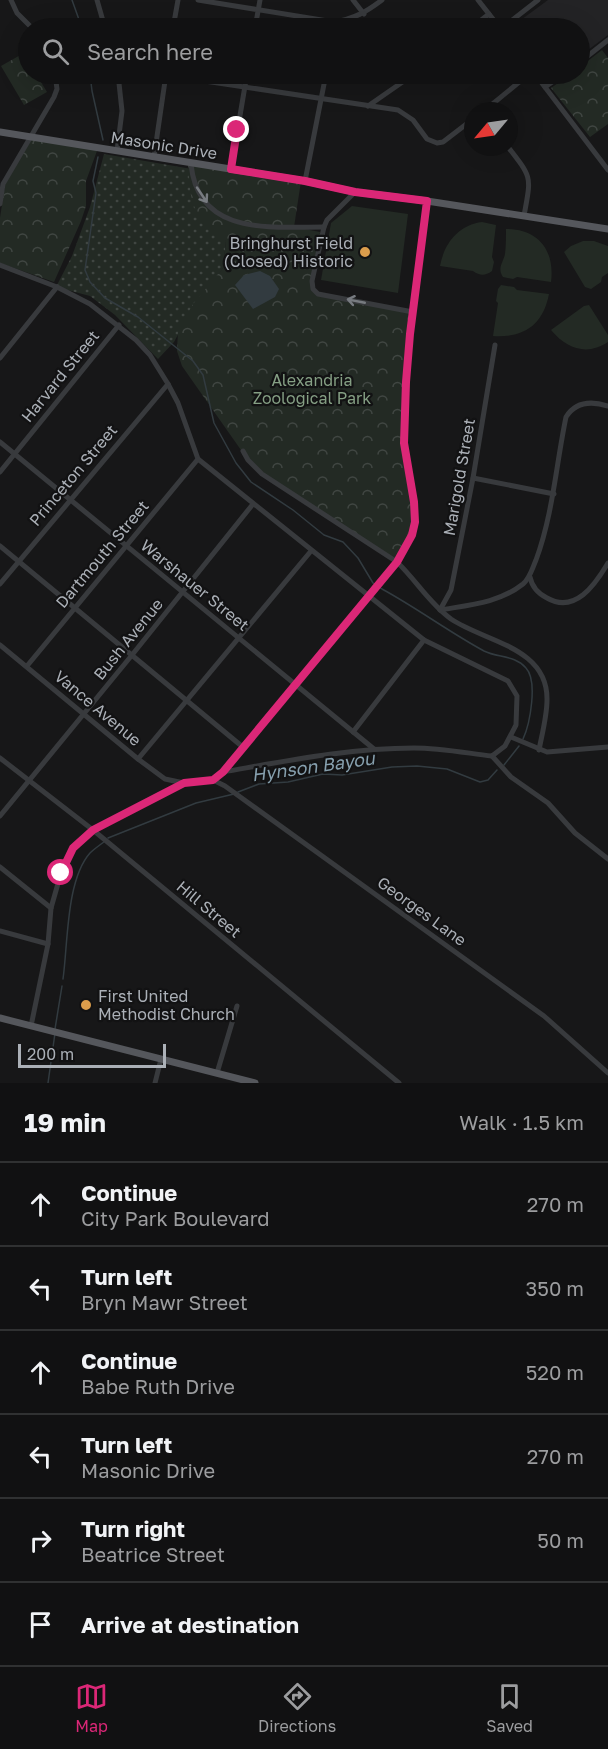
<!DOCTYPE html>
<html lang="en">
<head>
<meta charset="utf-8">
<style>
  body { margin:0; font-family:"Golos Text",sans-serif; background:#1e1f20; color:#f1f3f6 }
  .compass { position:absolute; left:464px; top:102px; width:54px; height:54px; border-radius:50%; background:#111112; box-shadow:0 6px 24px #0002; rotate:241deg }
  .scale { position:absolute; left:18px; bottom:15px; width:148px; box-sizing:border-box; padding-left:6px; border:3px solid #abb0b7; border-top:0; font-size:16px; line-height:21px; white-space:nowrap; color:#abb0b7; -webkit-text-stroke:4px #121213; paint-order:stroke }
  .stop { position:absolute; width:18px; height:18px; margin:-14px; border:4px solid #db2777; border-radius:50%; background:#fff }
  .stop.end { background:#db2777; border-color:#fff; box-shadow:0 2px 6px #0008 }
  .list { margin:0; padding:0; list-style:none }
  h2 { display:flex; justify-content:space-between; align-items:center; height:78px; margin:0; padding:0 24px; font-size:26px }
  h2 small { font-size:20px; font-weight:400; color:#9c9d9f }
  .list li { display:grid; grid-template-columns:39px 1fr auto; gap:18px; align-items:center; box-sizing:border-box; height:84px; padding:0 24px; border-top:2px solid #303132 }
  .list b { display:block; font-size:22px; white-space:nowrap }
  .list p { margin:0; font-size:20px; white-space:nowrap; color:#9c9d9f }
  .list em { font-size:20px; font-style:normal; color:#9c9d9f }
  .icon { flex:none; width:33px; height:33px; fill:none; stroke:currentColor; stroke-width:2; stroke-linecap:round; stroke-linejoin:round }
  .map { position:relative; flex:none; width:608px; height:1083px; overflow:hidden }
  .search { position:absolute; background:#111112; box-shadow:0 6px 24px #0002; left:18px; right:18px; top:18px; height:66px; display:flex; align-items:center; gap:15px; box-sizing:border-box; padding:0 21px; border-radius:33px; color:#9c9d9f; font-size:22px }
  .sheet { height:582px; background:#111112 }
  nav { display:flex; justify-content:space-around; align-items:center; box-sizing:border-box; height:84px; border-top:2px solid #303132; background:#111112; font-size:16px; color:#9c9d9f }
  nav a { display:grid; justify-items:center; gap:3px }
  nav .on { color:#db2777 }
  .map>svg:first-child { display:block }
</style>
</head>
<body>
<div class="map">
<svg width="608" height="1083" viewBox="0 0 608 1083">
  <defs>
    <pattern id="grass-dots" width="8" height="8" patternUnits="userSpaceOnUse" patternTransform="scale(1.5)"><rect width="8" height="8" fill="#232a24"/><path d="M2 2h.1M6 6h.1" fill="none" stroke="#404642" stroke-width="1.8" stroke-linecap="round"/></pattern>
    <pattern id="park-crowns" width="20" height="18" patternUnits="userSpaceOnUse" patternTransform="scale(1.5)"><rect width="20" height="18" fill="#232a24"/><path d="M2 6a3 3 0 1 1 6 0M12 15a3 3 0 1 1 6 0" fill="none" stroke="#404642"/></pattern>
  </defs>
  <rect width="100%" height="100%" fill="#171718"/>
  <!-- built -->
  <path fill="#232325" d="M548 0H608V35L580 56V28H510Z"/>
  <!-- grass -->
  <path fill="url(#grass-dots)" d="M104 154 192 169 226 241 223 268 188 316 174 342 158 359 115 315 90 296 56 287 72 256 90 207Z"/>
  <!-- park -->
  <g fill="url(#park-crowns)">
    <path d="M602 50 608 58V124L590 137 551 88 571 74H580V67Z"/>
    <path d="M24 53 28 61V74H36L47 92 24 105 1 66Z"/>
    <path d="M31 137 98 148 86 181V206L81 221 54 282 0 263V218L5 185Z"/>
    <path d="M188 165 301 181 294 227 320 232 312 281 315 292 413 313 404 442 413 501 412 535 394 562 283 489 248 460 182 366 177 351 178 331 193 304 223 268 226 241C192 212 191 209 188 165Z"/>
  </g>
  <!-- pitch -->
  <g fill="#232a24">
    <path d="M352 206 408 214 398 293 321 280 331 223Z"/>
    <path d="M482 222 496 225 492 257 494 262 492 271C485 276 480 276 473 271L440 266C444 244 458 225 482 222Z"/>
    <path d="M506 229C539 229 555 251 551 282L517 277 513 279 503 277C497 268 503 263 505 254 506 246 506 237 506 229Z"/>
    <path d="M583 241H594L608 246V273L602 277 601 282 591 289 585 287 564 252 571 246Z"/>
    <path d="M501 285 514 287 517 290 549 294C543 325 524 338 493 336L498 303 496 301 498 289Z"/>
    <path d="M589 305 608 335V342C587 356 567 349 551 330L584 306Z"/>
  </g>
  <!-- water -->
  <path fill="#323b40" d="M260 271 270 276 279 289 275 297 253 309 235 285 244 275Z"/>
  <g fill="none" stroke-linecap="round" stroke-linejoin="round">
    <!-- stream -->
    <g stroke="#323b40" stroke-width="1.5">
      <path d="M72 0 82 28"/>
      <path d="M90 74 92 91 103 140"/>
      <path d="M98 157 93 181 96 193 85 270 90 282 105 298 138 317 193 361 203 375 214 423 236 463 251 482 293 510 324 535 343 542 358 558 373 583 382 589C417 608 449 632 484 651 498 658 515 655 526 668 538 681 530 724 523 739"/>
      <path d="M504 765 519 746"/>
      <path d="M238 792 259 784 288 782 323 774 342 775 392 767 417 766 447 769 480 782 488 780 497 770"/>
      <path d="M108 838 196 803 234 794"/>
      <path d="M63 979C68 944 66 880 90 853 94 849 100 845 105 841"/>
      <path d="M55 1029 62 986"/>
      <path d="M48 1083 55 1033"/>
    </g>
    <!-- minor -->
    <g stroke="#383a3d" stroke-width="5">
      <path d="M11 0 17 13 32 28"/>
      <path d="M97 0 105 28"/>
      <path d="M198 0 334 22C354 19 366 12 382 0"/>
      <path d="M353 0 364 14"/>
      <path d="M478 0 500 28"/>
      <path d="M173 28 178 0"/>
      <path d="M255 28 260 0"/>
      <path d="M471 28 489 14"/>
      <path d="M502 28 538 0"/>
      <path d="M580 62 608 40"/>
      <path d="M158 74 398 110 413 120 427 139 437 143 443 142 473 119"/>
      <path d="M535 74 608 170"/>
      <path d="M545 87 564 74"/>
      <path d="M368 106 414 74"/>
      <path d="M484 111 529 74"/>
      <path d="M508 147C533 179 531 176 524 216"/>
      <path d="M117 151 122 111 118 74"/>
      <path d="M154 157 166 74"/>
      <path d="M191 164C198 236 270 227 324 227"/>
      <path d="M231 169 247 74"/>
      <path d="M305 181 326 74"/>
      <path d="M355 192 327 220 324 227 312 281 313 289 318 294 413 312"/>
      <path d="M0 204 3 184 54 97 57 89 55 74"/>
      <path d="M0 265 57 287 90 304 136 340 150 355 168 384 178 403 198 459 424 640 508 681 517 696 516 725 505 746 492 756"/>
      <path d="M0 358 57 287"/>
      <path d="M0 442 374 749"/>
      <path d="M243 451 248 460 262 474 397 562C416 580 429 603 451 619 485 642 548 647 547 700 547 716 542 734 539 750"/>
      <path d="M0 472 119 325"/>
      <path d="M473 478 554 494"/>
      <path d="M0 546 244 748"/>
      <path d="M530 577C532 587 537 593 547 598 575 614 595 585 608 563"/>
      <path d="M0 584 168 384"/>
      <path d="M440 610C469 605 499 603 523 584 530 578 532 569 536 560 553 514 556 465 566 417 576 401 592 401 608 406"/>
      <path d="M440 610 451 590 473 478 495 345"/>
      <path d="M0 645 138 759 165 779 184 783"/>
      <path d="M27 666 198 459"/>
      <path d="M353 732 424 640"/>
      <path d="M511 737 547 752 608 747"/>
      <path d="M492 756 511 777 548 803 575 833 608 859"/>
      <path d="M0 758 93 830 399 1083"/>
      <path d="M138 759 311 551"/>
      <path d="M223 772 397 562 412 535 415 522 414 502 404 443 406 382 410 334 427 201"/>
      <path d="M213 780 225 786 544 1016 608 1073"/>
      <path d="M0 816 132 655 253 504"/>
      <path d="M0 867 51 908"/>
      <path d="M0 931 48 944"/>
      <path d="M31 1026 48 944 51 908 61 873 73 848 93 830 184 783 213 780 223 772C286 761 350 748 414 748 440 748 466 753 492 756"/>
      <path d="M217 1073 237 1006"/>
      <path d="M155 1083 161 1059"/>
    </g>
    <!-- major -->
    <g stroke="#55575c" stroke-width="7">
      <path d="M0 132 305 181 355 192 427 201 608 229"/>
      <path d="M0 1018 255 1083"/>
    </g>
  </g>
  <!-- one-way arrows -->
  <defs><path id="oneway-shaft" d="M-6 0H5M1.5-3L5.5 0L1.5 3" fill="none" stroke-width="1.6" stroke-linecap="round" stroke-linejoin="round" transform="scale(1.5)"/></defs>
  <g stroke="#777b80">
    <use href="#oneway-shaft" transform="translate(202 195) rotate(56)"/>
    <use href="#oneway-shaft" transform="translate(356 301) rotate(-169)"/>
  </g>
  <g fill="none" stroke-linecap="round" stroke-linejoin="round">
    <!-- route -->
    <path stroke="#db2777" stroke-width="8" d="M61 873 73 848 93 830 184 783 213 780 223 772 397 562 412 535 415 522 414 502 404 443 406 382 410 334 427 201 355 192 305 181 231 169 237 130"/>
  </g>
  <!-- markers -->
  <g fill="#db9d4c" stroke="#121213" stroke-width="2">
    <circle cx="365" cy="252" r="6"/>
    <circle cx="86" cy="1005" r="6"/>
  </g>
  <g text-anchor="middle" stroke-width="4.5" stroke-linejoin="round" paint-order="stroke">
    <!-- street labels -->
    <g font-size="16" fill="#abb0b7" stroke="#121213">
      <text transform="translate(164 145) rotate(9)" y="6">Masonic Drive</text>
      <text transform="translate(60 376) rotate(-51)" y="6">Harvard Street</text>
      <text transform="translate(73 475) rotate(-50)" y="6">Princeton Street</text>
      <text transform="translate(459 477) rotate(-80)" y="6">Marigold Street</text>
      <text transform="translate(102 554) rotate(-50)" y="6">Dartmouth Street</text>
      <text transform="translate(195 585) rotate(39)" y="6">Warshauer Street</text>
      <text transform="translate(128 639) rotate(-51)" y="6">Bush Avenue</text>
      <text transform="translate(98 708) rotate(40)" y="6">Vance Avenue</text>
      <text transform="translate(209 909) rotate(40)" y="6">Hill Street</text>
      <text transform="translate(422 911) rotate(36)" y="6">Georges Lane</text>
    </g>
    <!-- poi labels -->
    <g font-size="16" fill="#abb0b7" stroke="#121213" text-anchor="end">
      <text x="353" y="249">Bringhurst Field<tspan x="353" dy="18">(Closed) Historic</tspan></text>
      <text x="98" y="1002" text-anchor="start">First United<tspan x="98" dy="18">Methodist Church</tspan></text>
    </g>
    <!-- park labels -->
    <g font-size="16" fill="#859f84" stroke="#121213">
      <text x="312" y="386">Alexandria<tspan x="312" dy="18">Zoological Park</tspan></text>
    </g>
    <!-- water labels -->
    <g font-size="18" font-style="italic" fill="#869fad" stroke="#121213">
      <text transform="translate(313 767) rotate(-8)" y="6">Hynson Bayou</text>
    </g>
  </g>
</svg>
<svg class="compass" viewBox="-18 -18 36 36"><path d="M0-13l5 13h-10z" fill="#e53935"/><path d="M0 13l5-13h-10z" fill="#9c9d9f"/></svg>
<div class="scale">200 m</div>
<div class="stop" style="left:61px;top:873px"></div>
<div class="stop end" style="left:237px;top:130px"></div>
<div class="search"><svg class="icon" aria-label="search" viewBox="0 0 24 24"><circle cx="10" cy="10" r="6"/><path d="M15 15l6 6"/></svg>Search here</div>
</div>
<section class="sheet">
<h2>19 min<small>Walk · 1.5 km</small></h2>
<ul class="list">
<li><svg class="icon" aria-label="ahead" viewBox="0 0 24 24"><path d="M12 20V5M6 11l6-6 6 6"/></svg><div><b>Continue</b><p>City Park Boulevard</p></div><em>270 m</em></li>
<li><svg class="icon" aria-label="left" viewBox="0 0 24 24"><path d="M17 20v-9H6M10 6l-5 5 5 5"/></svg><div><b>Turn left</b><p>Bryn Mawr Street</p></div><em>350 m</em></li>
<li><svg class="icon" aria-label="ahead" viewBox="0 0 24 24"><path d="M12 20V5M6 11l6-6 6 6"/></svg><div><b>Continue</b><p>Babe Ruth Drive</p></div><em>520 m</em></li>
<li><svg class="icon" aria-label="left" viewBox="0 0 24 24"><path d="M17 20v-9H6M10 6l-5 5 5 5"/></svg><div><b>Turn left</b><p>Masonic Drive</p></div><em>270 m</em></li>
<li><svg class="icon" aria-label="right" viewBox="0 0 24 24"><path d="M7 20v-9h11M14 6l5 5-5 5"/></svg><div><b>Turn right</b><p>Beatrice Street</p></div><em>50 m</em></li>
<li><svg class="icon" aria-label="arrive" viewBox="0 0 24 24"><path d="M6 21V4h12l-3 4 3 4H6"/></svg><div><b>Arrive at destination</b></div></li>
</ul>
</section>
<nav>
<a class="on"><svg class="icon" aria-label="map" viewBox="0 0 24 24"><path d="M3 6l6-2 6 2 6-2v14l-6 2-6-2-6 2zM9 4v14M15 6v14"/></svg>Map</a>
<a><svg class="icon" aria-label="directions" viewBox="0 0 24 24"><path d="M12 3l9 9-9 9-9-9zM9 14v-3h6M13 9l2 2-2 2"/></svg>Directions</a>
<a><svg class="icon" aria-label="saved" viewBox="0 0 24 24"><path d="M7 4h10v16l-5-4-5 4z"/></svg>Saved</a>
</nav>
</body>
</html>
